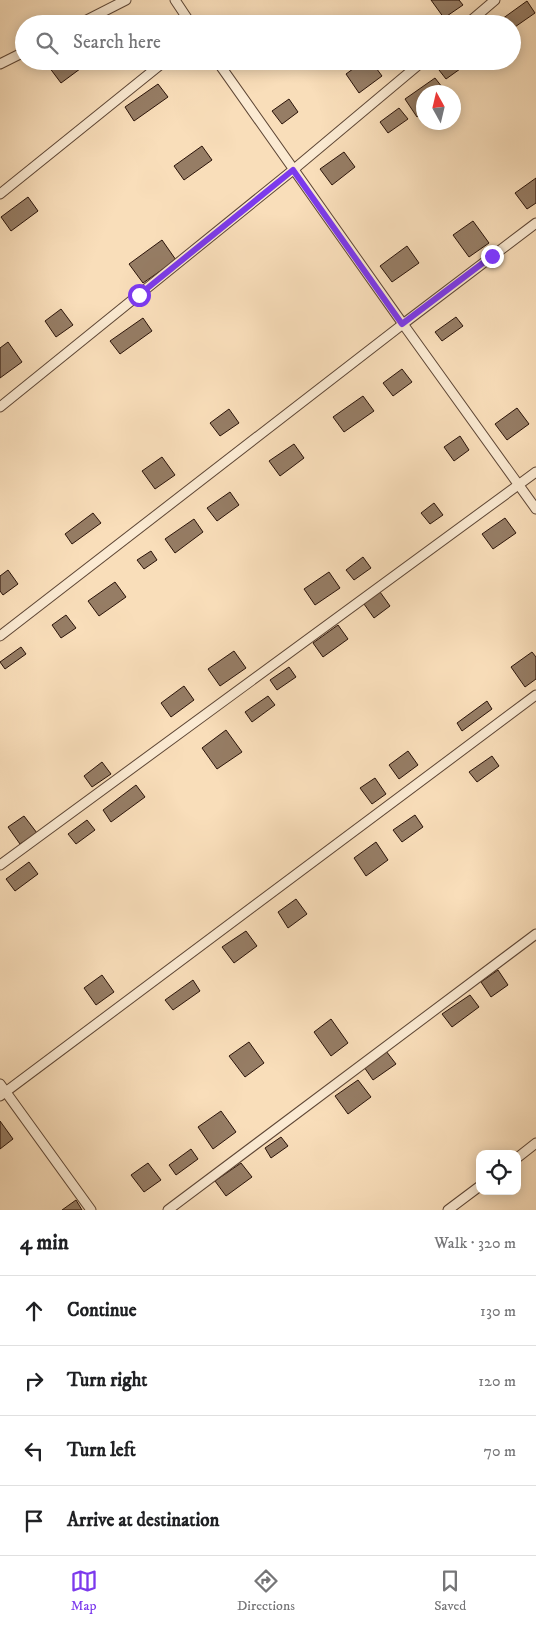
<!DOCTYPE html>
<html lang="en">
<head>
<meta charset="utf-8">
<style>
  body { margin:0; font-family:"IM FELL DW Pica",serif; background:#f2f2f2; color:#202124 }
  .controls { position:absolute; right:15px; bottom:15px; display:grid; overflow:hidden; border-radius:10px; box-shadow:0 2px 12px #0003 }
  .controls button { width:45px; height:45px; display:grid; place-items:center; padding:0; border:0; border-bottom:1px solid #e0e0e0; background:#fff; color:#202124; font:25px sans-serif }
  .compass { position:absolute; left:416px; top:85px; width:45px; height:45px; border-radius:50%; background:#fff; box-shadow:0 2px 12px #0003; rotate:352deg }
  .stop { position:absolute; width:15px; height:15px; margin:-11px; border:4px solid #7c3aed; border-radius:50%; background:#fff }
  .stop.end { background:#7c3aed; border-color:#fff; box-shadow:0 1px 5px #0008 }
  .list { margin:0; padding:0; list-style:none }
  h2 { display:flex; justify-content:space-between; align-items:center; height:65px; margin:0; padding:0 20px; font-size:21px }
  h2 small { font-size:16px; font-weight:400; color:#757577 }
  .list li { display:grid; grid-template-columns:32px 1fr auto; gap:15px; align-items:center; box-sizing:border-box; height:70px; padding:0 20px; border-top:1px solid #e0e0e0 }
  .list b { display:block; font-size:19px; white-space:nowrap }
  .list em { font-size:16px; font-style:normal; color:#757577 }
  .icon { flex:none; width:28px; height:28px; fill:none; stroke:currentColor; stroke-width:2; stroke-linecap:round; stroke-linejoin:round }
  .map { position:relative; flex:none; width:536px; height:1210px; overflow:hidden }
  .search { position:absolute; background:#fff; box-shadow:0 2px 12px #0003; left:15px; right:15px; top:15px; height:55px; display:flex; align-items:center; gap:12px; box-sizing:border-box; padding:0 18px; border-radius:28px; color:#757577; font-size:19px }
  .sheet { height:345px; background:#fff }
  nav { display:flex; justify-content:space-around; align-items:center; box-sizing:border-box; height:70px; border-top:1px solid #e0e0e0; background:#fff; font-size:14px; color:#757577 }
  nav a { display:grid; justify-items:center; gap:2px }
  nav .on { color:#7c3aed }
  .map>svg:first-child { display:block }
</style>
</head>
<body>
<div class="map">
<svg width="536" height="1210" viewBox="0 0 536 1210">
  <rect width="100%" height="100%" fill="#f9deba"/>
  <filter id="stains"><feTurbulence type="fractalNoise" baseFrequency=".004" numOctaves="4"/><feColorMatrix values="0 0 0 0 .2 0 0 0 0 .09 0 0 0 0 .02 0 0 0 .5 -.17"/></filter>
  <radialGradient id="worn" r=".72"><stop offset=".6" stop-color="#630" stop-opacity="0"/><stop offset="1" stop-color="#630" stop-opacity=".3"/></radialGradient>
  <!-- building -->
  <g fill="#967d65" stroke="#2a1309">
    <path d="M431 0H459L463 5 444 18Z"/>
    <path d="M527 1 535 13 512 29V24H505L502 19Z"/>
    <path d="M57 61H87L88 63 61 83 49 67Z"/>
    <path d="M364 61H371L382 76 359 93 346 74Z"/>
    <path d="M451 61H465L467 64 446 79 439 70Z"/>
    <path d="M435 78 446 92H424V112L417 117 405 99Z"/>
    <path d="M158 84 168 97 134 121 125 107Z"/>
    <path d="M289 99 298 112 282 124 272 111Z"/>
    <path d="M399 108 408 119 388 133 380 122Z"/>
    <path d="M202 146 212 160 184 180 174 166Z"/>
    <path d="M344 152 355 167 332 185 320 169Z"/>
    <path d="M536 178V203L527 209 515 193Z"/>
    <path d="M28 197 38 211 11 231 1 217Z"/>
    <path d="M473 221 489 243 469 257 453 235Z"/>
    <path d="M162 240 176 260 143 283 129 264Z"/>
    <path d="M407 246 419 263 392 282 380 266Z"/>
    <path d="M61 309 73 325 56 337 45 321Z"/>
    <path d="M456 317 463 326 442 341 435 332Z"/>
    <path d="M143 318 152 331 120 354 110 341Z"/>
    <path d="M8 342 22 362 0 378V348Z"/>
    <path d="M402 369 412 382 393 396 383 383Z"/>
    <path d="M363 396 374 411 344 432 333 417Z"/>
    <path d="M517 408 529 424 507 440 495 424Z"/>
    <path d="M229 409 239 423 220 436 210 423Z"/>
    <path d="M460 436 469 450 454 461 444 447Z"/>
    <path d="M294 444 304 458 280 476 269 461Z"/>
    <path d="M162 457 175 475 155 489 142 471Z"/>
    <path d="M230 492 239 505 217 521 207 508Z"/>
    <path d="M434 503 443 515 430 524 421 513Z"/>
    <path d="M93 513 101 523 72 544 65 534Z"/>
    <path d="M505 518 516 533 493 549 482 534Z"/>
    <path d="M194 519 203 532 175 553 165 539Z"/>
    <path d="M151 551 157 560 144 569 137 560Z"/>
    <path d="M363 557 371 568 354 580 346 570Z"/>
    <path d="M8 570 18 584 3 595 0 591V576Z"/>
    <path d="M329 572 340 588 315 605 304 589Z"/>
    <path d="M115 582 126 597 99 616 88 601Z"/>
    <path d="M380 592 390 606 374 618 364 604Z"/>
    <path d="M66 615 76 628 61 638 52 625Z"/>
    <path d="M338 625 348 639 323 657 313 643Z"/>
    <path d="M21 647 26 654 5 669 0 662Z"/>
    <path d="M234 651 246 668 220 686 208 669Z"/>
    <path d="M532 652 536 657V679L525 687 511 667Z"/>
    <path d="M289 667 296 677 277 690 270 680Z"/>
    <path d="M184 686 194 700 171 717 161 703Z"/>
    <path d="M268 696 275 705 252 722 245 712Z"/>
    <path d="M487 701 492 709 462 731 457 723Z"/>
    <path d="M226 730 242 752 217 769 202 748Z"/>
    <path d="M408 751 418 765 399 779 389 765Z"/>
    <path d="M492 756 499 766 477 782 469 772Z"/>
    <path d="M102 762 111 774 92 787 84 776Z"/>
    <path d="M375 778 386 794 372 804 360 788Z"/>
    <path d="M136 785 145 797 111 822 103 810Z"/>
    <path d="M415 815 423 827 402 842 393 830Z"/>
    <path d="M24 816 37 833 20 844 8 827Z"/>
    <path d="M87 820 95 830 76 844 68 834Z"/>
    <path d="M376 842 388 860 366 876 354 858Z"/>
    <path d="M29 862 38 874 15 891 6 879Z"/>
    <path d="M296 899 307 914 288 928 278 912Z"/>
    <path d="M246 931 257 946 234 963 222 947Z"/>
    <path d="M498 970 508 985 491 997 481 982Z"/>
    <path d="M102 975 114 992 96 1005 84 988Z"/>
    <path d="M193 980 200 991 173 1010 165 1000Z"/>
    <path d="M470 995 479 1007 452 1027 442 1014Z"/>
    <path d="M331 1019 348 1043 331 1056 314 1032Z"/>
    <path d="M249 1042 264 1063 245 1077 229 1056Z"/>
    <path d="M386 1051 396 1064 373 1080 364 1067Z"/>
    <path d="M358 1080 371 1097 348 1114 335 1096Z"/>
    <path d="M221 1111 236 1132 213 1149 198 1127Z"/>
    <path d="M0 1121 13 1139 0 1149Z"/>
    <path d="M281 1137 288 1146 271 1158 265 1148Z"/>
    <path d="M191 1149 198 1159 176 1175 169 1165Z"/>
    <path d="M148 1163 161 1180 144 1192 131 1175Z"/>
    <path d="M241 1163 252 1177 226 1196 215 1181Z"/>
    <path d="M76 1200 82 1210H62Z"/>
  </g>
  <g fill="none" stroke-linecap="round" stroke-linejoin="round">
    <defs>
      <g id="street">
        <path d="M175 0 191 24"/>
        <path d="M79 24 126 0"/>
        <path d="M467 24 495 0"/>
        <path d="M217 61 403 324 536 223"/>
        <path d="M0 64 24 52"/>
        <path d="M0 194 165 61"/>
        <path d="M0 407 293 170 423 61"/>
        <path d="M0 636 403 324 536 509"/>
        <path d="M0 865 536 472"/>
        <path d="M0 1084 91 1210"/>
        <path d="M0 1096 536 695"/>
        <path d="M517 1158 536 1143"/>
        <path d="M168 1210 536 934"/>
        <path d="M448 1210 480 1186"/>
      </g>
    </defs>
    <!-- street casing -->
    <use href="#street" stroke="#5e4635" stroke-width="11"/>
    <!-- street -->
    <use href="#street" stroke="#fbead2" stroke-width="9"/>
  </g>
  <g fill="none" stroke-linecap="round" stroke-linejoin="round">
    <!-- route -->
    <path stroke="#7c3aed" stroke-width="6" d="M139 295 293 170 402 324 492 256"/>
  </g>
  <rect width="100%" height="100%" filter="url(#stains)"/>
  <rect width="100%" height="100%" fill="url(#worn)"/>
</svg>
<div class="controls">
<button><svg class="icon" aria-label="locate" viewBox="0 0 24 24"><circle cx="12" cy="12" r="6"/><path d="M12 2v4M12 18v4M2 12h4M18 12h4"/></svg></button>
</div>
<svg class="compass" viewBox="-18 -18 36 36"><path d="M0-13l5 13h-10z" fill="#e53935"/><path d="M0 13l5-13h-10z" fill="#757577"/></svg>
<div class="stop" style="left:139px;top:295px"></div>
<div class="stop end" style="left:492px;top:256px"></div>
<div class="search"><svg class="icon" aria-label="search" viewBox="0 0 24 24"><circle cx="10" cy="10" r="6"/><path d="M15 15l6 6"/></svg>Search here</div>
</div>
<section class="sheet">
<h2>4 min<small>Walk · 320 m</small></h2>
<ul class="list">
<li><svg class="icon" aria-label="ahead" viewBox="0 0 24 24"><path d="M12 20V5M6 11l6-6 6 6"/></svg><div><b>Continue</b></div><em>130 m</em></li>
<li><svg class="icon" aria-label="right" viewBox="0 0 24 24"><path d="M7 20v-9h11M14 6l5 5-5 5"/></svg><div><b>Turn right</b></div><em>120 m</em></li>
<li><svg class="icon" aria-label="left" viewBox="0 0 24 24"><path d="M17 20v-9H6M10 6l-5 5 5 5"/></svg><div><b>Turn left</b></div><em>70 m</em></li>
<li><svg class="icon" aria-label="arrive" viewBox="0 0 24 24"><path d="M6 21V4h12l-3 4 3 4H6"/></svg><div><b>Arrive at destination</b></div></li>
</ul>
</section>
<nav>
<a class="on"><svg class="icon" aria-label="map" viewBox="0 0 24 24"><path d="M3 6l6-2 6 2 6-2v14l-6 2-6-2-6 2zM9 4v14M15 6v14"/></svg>Map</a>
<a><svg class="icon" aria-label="directions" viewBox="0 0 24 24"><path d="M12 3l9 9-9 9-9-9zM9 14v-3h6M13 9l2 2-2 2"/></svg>Directions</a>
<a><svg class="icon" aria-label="saved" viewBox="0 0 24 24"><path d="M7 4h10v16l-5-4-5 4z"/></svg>Saved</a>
</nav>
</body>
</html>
